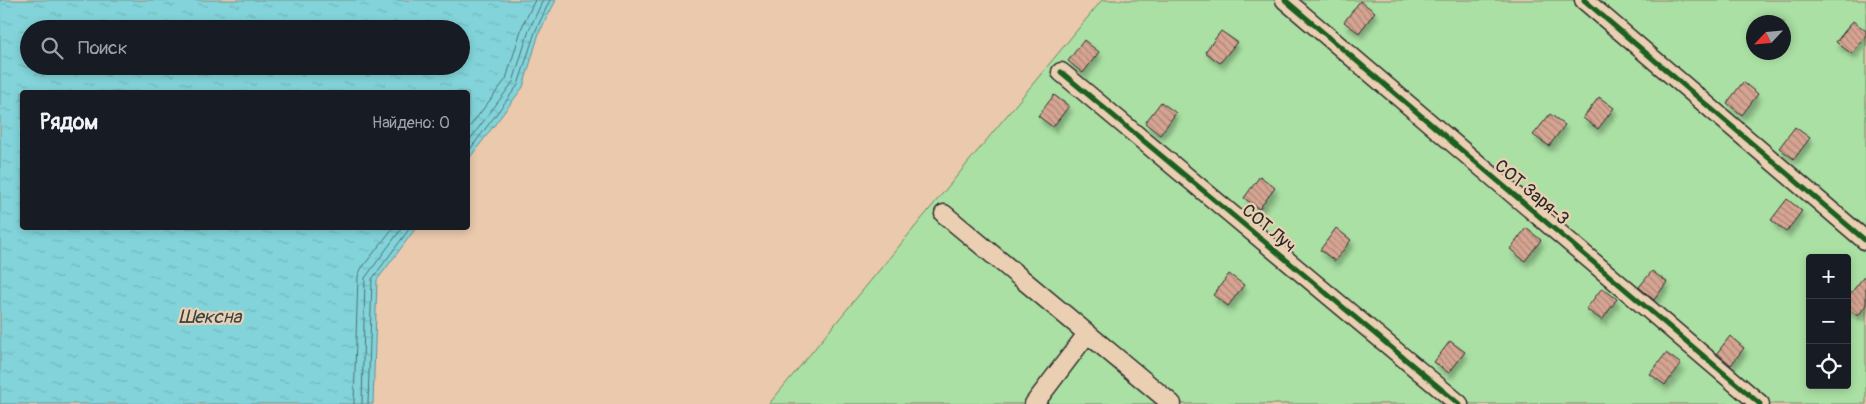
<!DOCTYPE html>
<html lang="ru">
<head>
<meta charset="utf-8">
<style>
  body { margin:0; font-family:Pangolin,sans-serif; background:#20242c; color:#f1f3f6 }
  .controls { position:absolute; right:15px; bottom:15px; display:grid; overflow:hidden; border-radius:5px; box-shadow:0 2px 8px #0003 }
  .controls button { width:45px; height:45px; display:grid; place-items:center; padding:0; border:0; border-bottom:1px solid #363941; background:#171b24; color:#f1f3f6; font:25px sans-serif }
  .compass { position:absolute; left:1746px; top:15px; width:45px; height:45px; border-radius:50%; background:#171b24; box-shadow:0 2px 8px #0003; rotate:244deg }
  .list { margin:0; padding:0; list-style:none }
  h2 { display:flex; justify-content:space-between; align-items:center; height:65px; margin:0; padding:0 20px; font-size:21px }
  h2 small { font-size:16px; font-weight:400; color:#9ea1a6 }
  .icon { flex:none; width:28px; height:28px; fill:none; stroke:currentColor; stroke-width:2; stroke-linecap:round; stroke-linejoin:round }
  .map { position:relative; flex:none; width:1866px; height:404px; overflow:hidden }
  .search { position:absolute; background:#171b24; box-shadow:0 2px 8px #0003; left:20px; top:20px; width:450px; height:55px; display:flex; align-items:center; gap:12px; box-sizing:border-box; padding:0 18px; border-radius:28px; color:#9ea1a6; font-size:19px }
  .panel { position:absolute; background:#171b24; box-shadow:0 2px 8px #0003; left:20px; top:90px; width:450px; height:140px; border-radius:5px }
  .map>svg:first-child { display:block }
</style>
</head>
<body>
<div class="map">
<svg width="1866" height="404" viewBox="0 0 1866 404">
  <defs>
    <pattern id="water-ripples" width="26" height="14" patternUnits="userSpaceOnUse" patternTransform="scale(1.25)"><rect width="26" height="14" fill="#82d4da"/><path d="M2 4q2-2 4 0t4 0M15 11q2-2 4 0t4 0" fill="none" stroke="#70b6bb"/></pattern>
    <pattern id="building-back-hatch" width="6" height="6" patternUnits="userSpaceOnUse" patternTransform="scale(1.25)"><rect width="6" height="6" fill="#d6a492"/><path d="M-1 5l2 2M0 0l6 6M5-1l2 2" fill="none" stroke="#ae8677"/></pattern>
    <filter id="shadow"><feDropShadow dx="3" dy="5.5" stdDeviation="2.5" flood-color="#0004"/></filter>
  </defs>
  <rect width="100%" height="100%" fill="#eac9ad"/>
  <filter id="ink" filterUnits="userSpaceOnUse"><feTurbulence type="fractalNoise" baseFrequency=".02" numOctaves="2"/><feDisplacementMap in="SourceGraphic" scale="10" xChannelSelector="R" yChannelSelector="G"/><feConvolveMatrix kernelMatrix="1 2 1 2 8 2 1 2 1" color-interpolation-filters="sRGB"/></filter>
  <g filter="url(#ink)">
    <!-- garden -->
    <path fill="#aae0a3" stroke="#6a8667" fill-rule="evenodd" d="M1102 0H1866V404H769ZM1754 22H1784V52H1754ZM1810 258H1847V385H1810Z"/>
    <!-- water -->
    <path fill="url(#water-ripples)" stroke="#5f9094" fill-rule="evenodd" d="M0 0H556L539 33 523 87 468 160V92H22V228H416L377 280 373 404H0ZM29 29H461V66H29Z"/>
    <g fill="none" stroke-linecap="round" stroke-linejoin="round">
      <!-- shore -->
      <g stroke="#4e6f71" stroke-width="1">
        <path d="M468 129 506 79 522 27 535 0"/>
        <path d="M468 142 513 82 529 30 543 0"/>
        <path d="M468 152 518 85 535 32 550 0"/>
        <path d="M354 404 358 276 361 269 393 228"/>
        <path d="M362 404 365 278 402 228"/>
        <path d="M368 404 372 279 410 228"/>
      </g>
    </g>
    <!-- building -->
    <g fill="url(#building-back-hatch)" stroke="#2b2b2b" filter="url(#shadow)">
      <path d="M1360 1 1375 12 1359 33 1344 22Z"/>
      <path d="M1853 21 1866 31V35L1852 54 1836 42Z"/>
      <path d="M1221 31 1237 42 1220 63 1205 52Z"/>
      <path d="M1084 40 1099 52 1083 73 1068 61Z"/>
      <path d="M1743 82 1758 94 1742 115 1727 103Z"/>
      <path d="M1054 95 1069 106 1053 127 1038 116Z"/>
      <path d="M1599 97 1614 108 1598 129 1583 118Z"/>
      <path d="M1161 102 1176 113 1160 135 1145 123Z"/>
      <path d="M1550 114 1565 125 1549 146 1533 135Z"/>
      <path d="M1795 127 1810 138 1794 159 1779 148Z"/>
      <path d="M1260 176 1275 188 1259 209 1244 198Z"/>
      <path d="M1787 199 1802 211 1786 232 1771 220Z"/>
      <path d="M1336 228 1351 240 1335 261 1320 250Z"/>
      <path d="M1526 228 1541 240 1525 261 1510 249Z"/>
      <path d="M1652 271 1667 282 1654 300 1639 287Z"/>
      <path d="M1229 274 1244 285 1228 306 1213 295Z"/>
      <path d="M1866 274V305L1858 316 1847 308V298Z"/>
      <path d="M1602 288 1617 299 1602 320 1586 309Z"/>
      <path d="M1730 336 1744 348 1731 365 1717 353Z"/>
      <path d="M1450 341 1465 352 1449 373 1434 362Z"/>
      <path d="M1666 353 1681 364 1665 385 1650 374Z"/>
    </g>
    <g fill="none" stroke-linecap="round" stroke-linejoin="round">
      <defs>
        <g id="minor">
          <path d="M1285 0 1760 404"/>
          <path d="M1584 0 1866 241"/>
          <path d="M1061 72 1459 404"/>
          <path d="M944 214 1172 404"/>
          <path d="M1034 404 1087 334"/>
        </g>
      </defs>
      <!-- minor casing -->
      <use href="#minor" stroke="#2b2b2b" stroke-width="21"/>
      <!-- minor -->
      <use href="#minor" stroke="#ebcfb2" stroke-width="18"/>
      <defs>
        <g id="cycleway">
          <path d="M1285 0 1760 404"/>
          <path d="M1584 0 1866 241"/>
          <path d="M1061 72 1459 404"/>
        </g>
      </defs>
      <!-- cycleway casing -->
      <use href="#cycleway" stroke="#ebcfb2" stroke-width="8"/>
      <!-- cycleway -->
      <use href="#cycleway" stroke="#1b5e20" stroke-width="5"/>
    </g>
  </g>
  <g text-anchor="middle" stroke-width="4.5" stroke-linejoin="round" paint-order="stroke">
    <!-- street labels -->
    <g font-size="18" fill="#2b2b2b" stroke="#ebcfb2">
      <text transform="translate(1532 192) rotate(40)" y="6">СОТ Заря-3</text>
      <text transform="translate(1269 228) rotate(40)" y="6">СОТ Луч</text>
    </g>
    <!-- water labels -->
    <g font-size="19" font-style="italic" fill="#384445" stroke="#ebcfb2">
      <text x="210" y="323">Шексна</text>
    </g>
  </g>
</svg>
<div class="controls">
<button>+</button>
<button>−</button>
<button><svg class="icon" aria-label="locate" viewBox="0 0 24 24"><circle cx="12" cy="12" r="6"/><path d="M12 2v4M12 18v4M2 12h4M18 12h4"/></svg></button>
</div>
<svg class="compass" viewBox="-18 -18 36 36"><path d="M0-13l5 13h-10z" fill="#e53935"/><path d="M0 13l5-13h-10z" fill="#9ea1a6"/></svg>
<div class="search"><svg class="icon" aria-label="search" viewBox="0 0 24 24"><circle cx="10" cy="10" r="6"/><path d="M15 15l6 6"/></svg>Поиск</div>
<section class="panel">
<h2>Рядом<small>Найдено: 0</small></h2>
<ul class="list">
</ul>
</section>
</div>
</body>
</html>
